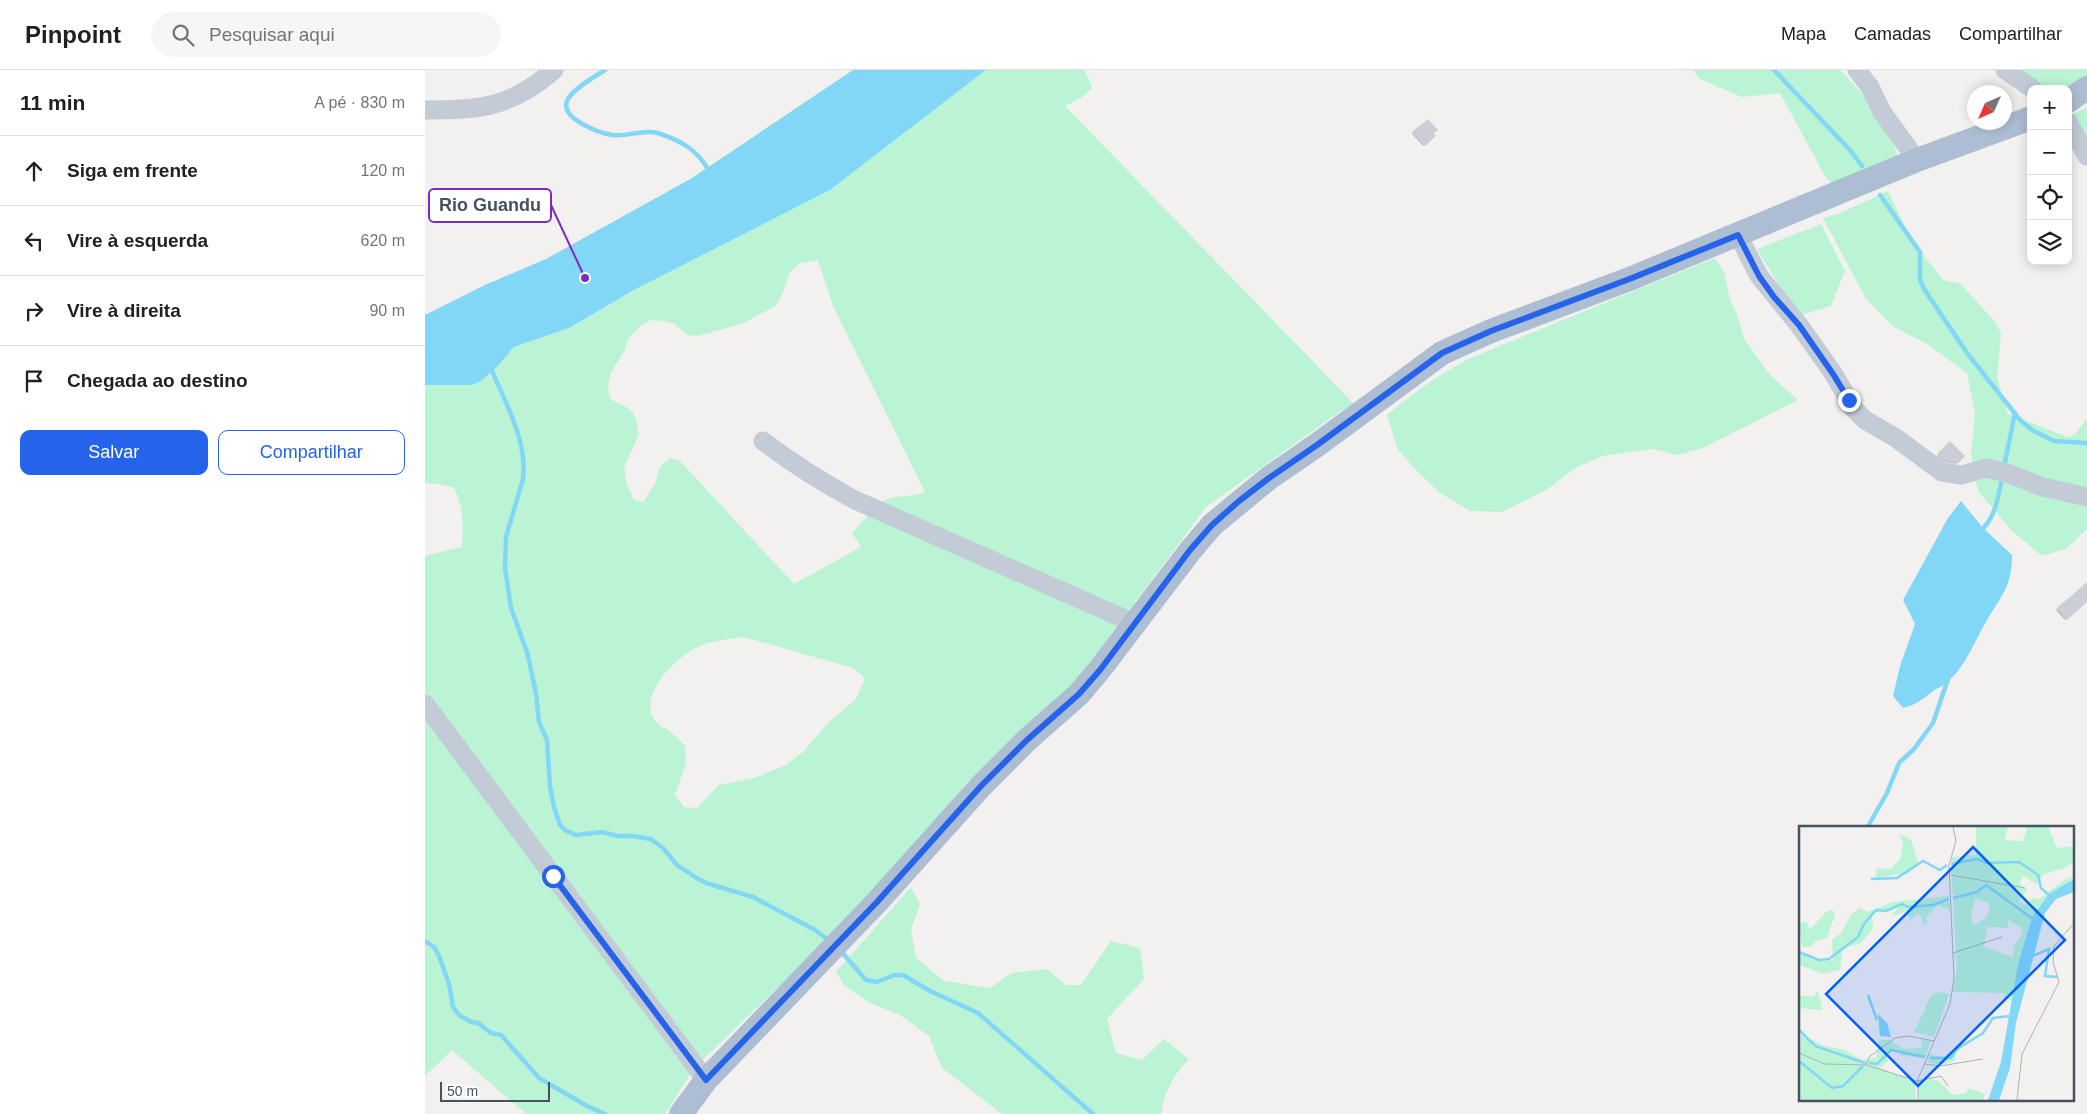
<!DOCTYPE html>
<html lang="pt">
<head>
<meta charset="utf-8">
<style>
  body { margin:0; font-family:Arial,sans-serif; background:#f6f6f6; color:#202124 }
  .controls { position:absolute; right:15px; top:15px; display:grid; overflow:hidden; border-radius:10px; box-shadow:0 2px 12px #0003 }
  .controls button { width:45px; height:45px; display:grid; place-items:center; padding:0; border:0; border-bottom:1px solid #e0e0e0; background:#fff; color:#202124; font:25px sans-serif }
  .compass { position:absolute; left:1542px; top:15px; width:45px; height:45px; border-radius:50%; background:#fff; box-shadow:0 2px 12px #0003; rotate:225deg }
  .scale { position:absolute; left:15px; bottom:12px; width:110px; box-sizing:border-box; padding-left:5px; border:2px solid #465260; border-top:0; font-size:14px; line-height:18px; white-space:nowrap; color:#465260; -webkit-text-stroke:4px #fff; paint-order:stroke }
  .stop { position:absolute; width:15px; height:15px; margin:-11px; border:4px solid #2563eb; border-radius:50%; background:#fff }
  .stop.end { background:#2563eb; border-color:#fff; box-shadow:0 1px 5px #0008 }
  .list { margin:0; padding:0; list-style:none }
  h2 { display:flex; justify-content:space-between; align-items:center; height:65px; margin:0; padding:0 20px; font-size:21px }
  h2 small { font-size:16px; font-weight:400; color:#757577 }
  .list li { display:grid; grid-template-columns:32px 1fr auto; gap:15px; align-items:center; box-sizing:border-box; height:70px; padding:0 20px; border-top:1px solid #e0e0e0 }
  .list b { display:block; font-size:19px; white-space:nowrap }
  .list em { font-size:16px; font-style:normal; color:#757577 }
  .actions { display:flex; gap:10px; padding:15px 20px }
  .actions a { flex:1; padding:11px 0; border:1px solid #2563eb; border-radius:10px; text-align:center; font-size:18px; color:#2563eb }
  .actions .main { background:#2563eb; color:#fff }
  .icon { flex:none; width:28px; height:28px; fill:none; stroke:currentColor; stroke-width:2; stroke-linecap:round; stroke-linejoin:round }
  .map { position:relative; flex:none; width:1662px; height:1044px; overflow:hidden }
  header { display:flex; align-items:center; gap:30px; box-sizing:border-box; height:70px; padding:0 25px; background:#fff; border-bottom:1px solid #e0e0e0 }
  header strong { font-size:24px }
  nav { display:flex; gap:28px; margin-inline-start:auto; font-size:18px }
  .search { width:350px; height:45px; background:#f6f6f6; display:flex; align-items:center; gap:12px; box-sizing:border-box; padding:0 18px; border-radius:28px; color:#757577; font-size:19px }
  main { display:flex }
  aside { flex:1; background:#fff }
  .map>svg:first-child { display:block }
</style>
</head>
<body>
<header>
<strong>Pinpoint</strong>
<div class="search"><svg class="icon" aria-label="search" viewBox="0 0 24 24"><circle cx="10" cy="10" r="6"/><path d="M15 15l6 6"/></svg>Pesquisar aqui</div>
<nav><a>Mapa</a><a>Camadas</a><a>Compartilhar</a></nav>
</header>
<main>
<aside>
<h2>11 min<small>A pé · 830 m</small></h2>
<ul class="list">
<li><svg class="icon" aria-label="ahead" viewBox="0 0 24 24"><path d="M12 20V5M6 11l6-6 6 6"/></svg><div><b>Siga em frente</b></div><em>120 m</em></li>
<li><svg class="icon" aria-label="left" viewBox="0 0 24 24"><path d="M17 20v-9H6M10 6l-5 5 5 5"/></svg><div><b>Vire à esquerda</b></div><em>620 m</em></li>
<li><svg class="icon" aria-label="right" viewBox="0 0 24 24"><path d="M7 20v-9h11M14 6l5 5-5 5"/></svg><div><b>Vire à direita</b></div><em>90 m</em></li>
<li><svg class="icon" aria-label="arrive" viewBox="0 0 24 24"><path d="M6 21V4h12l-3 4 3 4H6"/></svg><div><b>Chegada ao destino</b></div></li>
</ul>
<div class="actions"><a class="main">Salvar</a><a>Compartilhar</a></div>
</aside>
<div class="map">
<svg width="1662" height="1044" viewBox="0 0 1662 1044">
  <rect width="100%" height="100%" fill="#f3f0f0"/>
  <!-- green -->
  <g fill="#baf4d4" fill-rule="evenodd">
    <path d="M561 0H660L667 18 656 28 640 36 933 338 917 340 781 437 646 619 540 715 488 782 371 900 269 998 240 1044H101L27 980 0 1006V486L37 477C38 456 39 437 29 418L15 414 0 413V315H47L56 311 72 297 89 277 144 258 209 220 405 120ZM393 190 408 236 500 422C488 428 474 424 461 430 451 434 436 454 427 463L436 477 369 514 254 390 245 388 235 397 230 414 218 432 209 430 202 414 199 398 214 364C212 356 211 342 203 338 196 334 191 333 185 328L183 315 186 302 200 280 202 270 216 255 226 250 238 251 250 254 262 265 273 266 319 253 350 236 357 225 365 202 375 193ZM319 567 428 598 438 606 439 611 431 629 403 653 378 682 359 696 329 708 294 715 272 738 259 737 250 725 261 693 260 676C256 672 253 668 249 665 240 657 231 656 227 645 217 618 256 583 277 575 290 570 306 569 319 567Z"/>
    <path d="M1268 0H1415C1439 24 1467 57 1474 91L1412 120 1400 106 1355 23 1317 27 1275 9Z"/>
    <path d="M1584 0H1662V10L1643 19H1610Z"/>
    <path d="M1662 37V86L1643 47Z"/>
    <path d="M1463 121 1485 168 1518 210 1536 214 1570 252 1576 263 1572 307 1583 344 1643 367 1649 365 1662 349V459L1641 479 1617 486 1587 461 1553 421 1546 385 1550 344 1542 303 1502 274 1469 257 1441 229 1398 148 1413 144Z"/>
    <path d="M1396 154 1420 201 1406 236 1372 246 1332 179Z"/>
    <path d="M1290 188 1299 202 1305 230 1312 244 1319 269 1346 306 1373 330 1278 378 1252 385 1228 379 1177 386 1152 397 1121 420 1077 442 1045 441 1015 423 988 397 972 378 962 345C988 323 1014 305 1043 289Z"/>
    <path d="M486 817 495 834 486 860 491 888 519 911 565 918 587 903 622 899 641 915H656L686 871 715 878 719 909 682 949 691 983 717 990 739 969 764 989C749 1004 739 1022 736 1044H577L517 998 504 966 475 945 443 932 419 915 411 902Z"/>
  </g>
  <!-- water -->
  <g fill="#83d7f6">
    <path d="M428 0H561L405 120 209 220 144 258 89 277 72 297 56 311 47 315H0V245L60 215 121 189 267 108Z"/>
    <path d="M1536 431 1558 458 1587 485C1587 517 1576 526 1561 552 1549 572 1540 598 1521 613 1517 617 1512 618 1508 621 1496 630 1493 634 1478 638L1468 626 1475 596 1490 554 1478 530 1523 448Z"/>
  </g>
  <!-- shadow -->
  <g fill="#0003">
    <path d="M1003 50 1009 66 998 76 987 64Z"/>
    <path d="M1525 373 1539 386 1531 394 1520 392 1512 386Z"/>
    <path d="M1662 514V531L1640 550 1631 540Z"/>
  </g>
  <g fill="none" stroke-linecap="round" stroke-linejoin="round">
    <!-- stream -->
    <g stroke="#83d7f6" stroke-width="4.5">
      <path d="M180 0C169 7 146 20 142 31 135 49 175 63 187 65 202 67 218 59 233 63 256 71 272 79 284 101"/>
      <path d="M1349 0 1425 80 1437 96"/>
      <path d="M1455 125 1495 182V210L1499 219 1542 283 1595 350 1607 360 1629 371 1662 373"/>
      <path d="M65 296C79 331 103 370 98 409L81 467 80 498 86 538 102 582 111 623 114 652 122 670 125 716 129 737 135 755 140 760 151 765 177 762 192 766H207L226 769 238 778 252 795 270 807 281 813 328 827 390 860 405 871"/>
      <path d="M1579 397 1590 343"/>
      <path d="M1555 461C1571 448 1573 427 1577 408"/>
      <path d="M1442 758 1462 723 1474 693 1489 679 1508 653 1523 609"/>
      <path d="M0 871 9 877 14 886 24 914 28 937 34 945 46 952 53 953 66 963 76 965 114 1008 162 1036 180 1044"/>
      <path d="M416 881 441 910 452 912 469 905H478L505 921 553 943 668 1044"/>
    </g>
  </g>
  <!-- building -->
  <g fill="#cbced6">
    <path d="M1003 49 1013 60 1009 63 1011 66 1000 76 987 62Z"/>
    <path d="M1525 371 1540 386 1534 393 1521 391 1512 384Z"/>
    <path d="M1662 512V532L1642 550 1632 538Z"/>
  </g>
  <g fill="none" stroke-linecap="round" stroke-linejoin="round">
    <!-- minor -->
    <g stroke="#c2cbd6" stroke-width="19">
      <path d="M1432 0 1445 17 1457 42 1492 90"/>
      <path d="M1580 0 1608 19"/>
      <path d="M0 40C55 40 85 38 129 0"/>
      <path d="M1643 52 1662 86"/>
      <path d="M1313 165 1334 206 1374 255 1408 303 1429 339 1440 350 1471 368 1517 402 1537 405 1561 398 1585 404 1618 417 1662 427"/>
      <path d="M338 371C368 394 397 412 430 430L709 553"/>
      <path d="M0 634 281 1010"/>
    </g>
    <!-- major -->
    <g stroke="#adbdd2" stroke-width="24">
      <path d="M1643 31 1662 18"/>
      <path d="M256 1044 281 1010 452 832 556 716 603 669 654 624 675 599 765 481 787 455 844 408 892 375 1017 283 1066 261 1207 208 1492 90 1606 48"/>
    </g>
  </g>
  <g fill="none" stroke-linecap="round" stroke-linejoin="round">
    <!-- route -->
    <path stroke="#2563eb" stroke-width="6" d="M128 806 281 1010 452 832 556 716 602 670 654 624 675 600 765 480 787 455 814 431 844 408 892 375 1017 283 1066 261 1207 208 1313 165 1334 206 1349 227 1374 255 1408 304 1424 330"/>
  </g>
  <!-- overview -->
  <g transform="translate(1374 756)">
    <rect width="275" height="275" fill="#f3f0f0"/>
    <path d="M177 1H209L206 14 218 15H224L228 2 225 1H249L258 22 275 20V35L268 41 245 48 238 58 225 50 220 57 228 63 220 75 226 79 234 72 240 73 268 52 275 51 265 61 250 68 234 90 213 175 205 171 206 167 153 166 158 144 152 39 153 31 177 29ZM177 72 189 77 191 84 187 92 174 99 172 87ZM209 94 222 102 224 108 215 120 214 131 185 121 188 101 209 102ZM100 8 112 13 119 37 110 47 76 52 78 42 92 43 102 32 104 17ZM150 70 151 84 139 79 127 91 128 97 125 99 122 90 118 88 111 94 107 85 92 91 99 82 77 86 73 91 74 102 62 117 44 122 41 144 24 148 0 139V127L19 135 34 134 33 113 42 107 52 89 61 82 68 86 94 76ZM34 84 36 88 28 112 17 115 11 121H3L0 96H7L11 103 28 85ZM19 165 23 184 0 182V170H14ZM139 166 150 168 135 211 115 206 132 170ZM2 208 26 220 46 224 63 234 77 232 80 214H91L103 223 122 222 123 213 132 215 126 232 103 230 95 223 88 226 89 235 81 242 116 255 117 274H0ZM152 225 158 226 155 235 142 239 128 236 130 228 144 231ZM132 253 140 255 153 269 167 267 170 262 186 268 184 274H120L119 255Z" fill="#baf4d4" fill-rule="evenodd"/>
    <path d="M275 53V66L257 73 246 87 217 197 211 242 200 274H189L202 236 219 139 233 91 250 68ZM79 188 88 197 92 211 81 210Z" fill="#83d7f6"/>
    <path fill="none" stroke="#83d7f6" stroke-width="2.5" d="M152 38 179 33 187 37 220 36 239 49 242 62 250 69M72 53 98 52 124 35 141 44 148 39M154 72 178 66 187 59 234 93M0 126 20 134 30 133 59 111 65 98 77 84 87 85 103 78 109 81 134 79 150 73M233 130 250 123 246 150 258 151M69 169 78 194M0 204 16 220 66 237M131 232H152L158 223 184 207 194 192 211 190M0 235 33 262 44 260 64 240M70 237 78 238 92 224 126 231"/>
    <path fill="none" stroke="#aeb1b6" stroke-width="1" d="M152 49 226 62M154 127 203 111M0 227 26 238 67 239 118 255 142 250 149 260M126 238 141 240 184 233M67 239 70 231 96 212 110 210 135 215M119 274V253L151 178 155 152 150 39 157 15 154 1M218 274 223 228 260 156 254 136 255 120 275 97"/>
    <path fill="#0561f7" fill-opacity="0.15" stroke="#0561f7" stroke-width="2.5" d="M174 21 266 114 119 260 27 168Z"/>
    <rect width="275" height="275" fill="none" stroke="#465260" stroke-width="2.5"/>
  </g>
  <!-- callouts -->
  <path fill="none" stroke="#7b2cbf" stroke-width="2" d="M160 208L126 135"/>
  <circle fill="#7b2cbf" stroke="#fff" stroke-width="2" cx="160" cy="208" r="5"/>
  <rect fill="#fff" stroke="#7b2cbf" stroke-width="2" x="4" y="119" width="122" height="33" rx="5"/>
  <g font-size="18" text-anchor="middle" font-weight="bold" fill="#465260">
    <text x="65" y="141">Rio Guandu</text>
  </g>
</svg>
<div class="controls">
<button>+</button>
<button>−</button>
<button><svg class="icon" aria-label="locate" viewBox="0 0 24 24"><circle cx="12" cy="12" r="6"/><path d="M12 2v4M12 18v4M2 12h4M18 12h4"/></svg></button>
<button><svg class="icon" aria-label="layers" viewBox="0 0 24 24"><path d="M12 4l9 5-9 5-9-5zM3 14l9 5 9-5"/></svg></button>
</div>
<svg class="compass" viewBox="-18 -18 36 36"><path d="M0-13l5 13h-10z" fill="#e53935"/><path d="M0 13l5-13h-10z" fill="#757577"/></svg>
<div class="scale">50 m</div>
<div class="stop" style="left:128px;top:806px"></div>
<div class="stop end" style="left:1424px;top:330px"></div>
</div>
</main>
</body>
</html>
